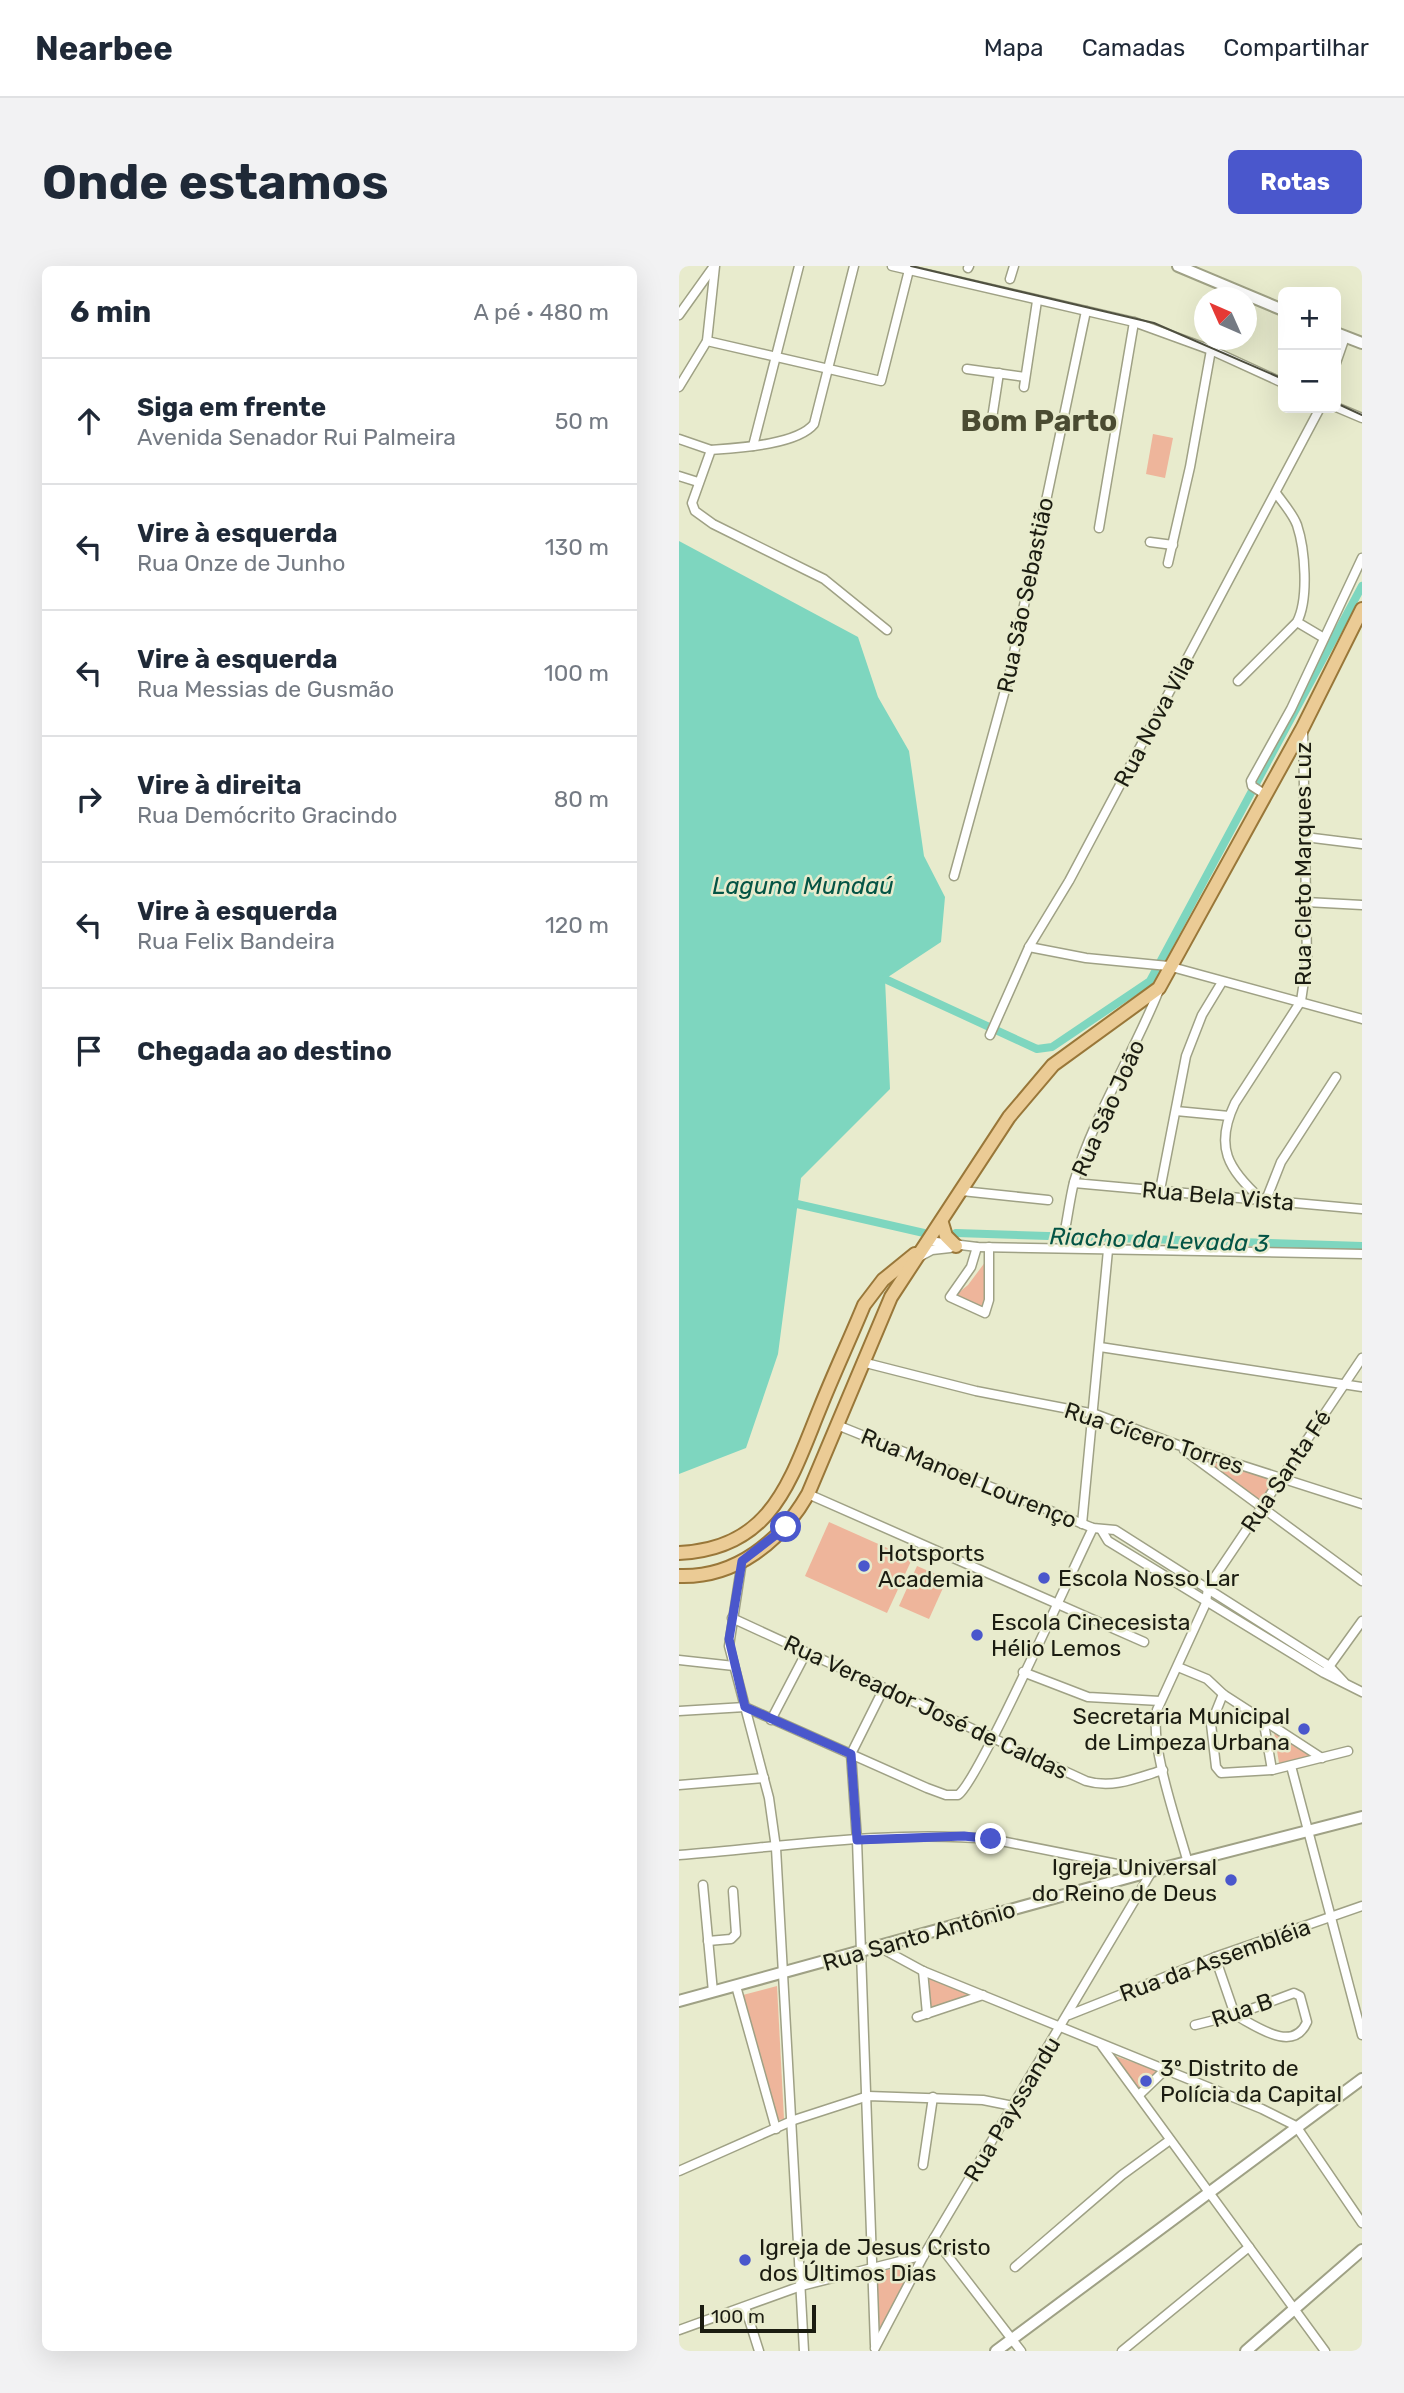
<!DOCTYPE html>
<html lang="pt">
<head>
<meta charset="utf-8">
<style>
  body { margin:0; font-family:Rubik,sans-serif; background:#f2f2f3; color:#1f2937 }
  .controls { position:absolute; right:21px; top:21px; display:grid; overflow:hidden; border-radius:10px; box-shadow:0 7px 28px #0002 }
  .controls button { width:63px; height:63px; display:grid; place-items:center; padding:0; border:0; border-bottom:2px solid #e0e1e3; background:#fff; color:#1f2937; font:35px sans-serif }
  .compass { position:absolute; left:515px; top:21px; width:63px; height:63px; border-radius:50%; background:#fff; box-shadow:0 7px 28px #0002; rotate:315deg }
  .scale { position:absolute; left:21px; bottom:18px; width:116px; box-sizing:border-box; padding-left:7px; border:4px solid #1b1c11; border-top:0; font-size:19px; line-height:24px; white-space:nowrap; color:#1b1c11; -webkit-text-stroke:5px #e8ebcd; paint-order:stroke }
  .stop { position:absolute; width:21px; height:21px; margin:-16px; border:5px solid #4a57cc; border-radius:50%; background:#fff }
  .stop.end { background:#4a57cc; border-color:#fff; box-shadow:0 2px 7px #0008 }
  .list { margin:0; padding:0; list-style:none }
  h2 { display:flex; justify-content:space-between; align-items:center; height:91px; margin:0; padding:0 28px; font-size:30px }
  h2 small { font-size:23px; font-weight:400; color:#747a83 }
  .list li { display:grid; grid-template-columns:46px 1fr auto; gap:21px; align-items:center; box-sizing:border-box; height:126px; padding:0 28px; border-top:2px solid #e0e1e3 }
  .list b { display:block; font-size:26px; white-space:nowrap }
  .list p { margin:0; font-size:23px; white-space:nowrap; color:#747a83 }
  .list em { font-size:23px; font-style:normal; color:#747a83 }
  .icon { flex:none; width:38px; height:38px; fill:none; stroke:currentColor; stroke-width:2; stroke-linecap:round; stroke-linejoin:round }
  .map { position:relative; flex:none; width:683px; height:2085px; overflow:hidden; border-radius:10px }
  header { display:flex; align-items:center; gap:42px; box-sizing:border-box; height:98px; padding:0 35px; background:#fff; border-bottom:2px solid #e0e1e3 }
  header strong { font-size:33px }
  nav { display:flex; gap:38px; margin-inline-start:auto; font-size:24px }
  .intro { display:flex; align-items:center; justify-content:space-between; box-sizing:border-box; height:168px; padding:0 42px }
  h1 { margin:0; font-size:49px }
  .button { padding:18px 32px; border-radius:10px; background:#4a57cc; color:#fff; font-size:24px; font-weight:700 }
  main { display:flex; gap:42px; padding:0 42px }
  aside { flex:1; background:#fff; border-radius:10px; box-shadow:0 7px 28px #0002 }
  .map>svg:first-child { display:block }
</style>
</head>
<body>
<header>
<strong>Nearbee</strong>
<nav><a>Mapa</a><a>Camadas</a><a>Compartilhar</a></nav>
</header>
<div class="intro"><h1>Onde estamos</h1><a class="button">Rotas</a></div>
<main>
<aside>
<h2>6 min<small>A pé · 480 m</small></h2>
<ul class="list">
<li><svg class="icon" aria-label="ahead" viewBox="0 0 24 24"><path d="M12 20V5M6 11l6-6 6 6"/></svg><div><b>Siga em frente</b><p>Avenida Senador Rui Palmeira</p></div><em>50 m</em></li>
<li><svg class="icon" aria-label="left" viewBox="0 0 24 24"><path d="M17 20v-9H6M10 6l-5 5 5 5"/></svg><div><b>Vire à esquerda</b><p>Rua Onze de Junho</p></div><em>130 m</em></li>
<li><svg class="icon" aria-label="left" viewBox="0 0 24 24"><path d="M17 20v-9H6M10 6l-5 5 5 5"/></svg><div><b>Vire à esquerda</b><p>Rua Messias de Gusmão</p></div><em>100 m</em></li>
<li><svg class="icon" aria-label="right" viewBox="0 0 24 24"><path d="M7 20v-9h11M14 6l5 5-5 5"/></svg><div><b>Vire à direita</b><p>Rua Demócrito Gracindo</p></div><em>80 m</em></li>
<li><svg class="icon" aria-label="left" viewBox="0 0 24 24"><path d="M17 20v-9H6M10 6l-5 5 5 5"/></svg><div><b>Vire à esquerda</b><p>Rua Felix Bandeira</p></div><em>120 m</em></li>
<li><svg class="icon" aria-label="arrive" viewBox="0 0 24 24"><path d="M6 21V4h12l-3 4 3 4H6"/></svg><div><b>Chegada ao destino</b></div></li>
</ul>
</aside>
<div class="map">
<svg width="683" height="2085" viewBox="0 0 683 2085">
  <rect width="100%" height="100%" fill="#e8ebcd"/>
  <!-- green -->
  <g fill="#eeb59b">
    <path d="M474 168 494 172 486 212 467 208Z"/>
    <path d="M310 991V1047L273 1032 289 1019Z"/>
    <path d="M515 1188 596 1214 580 1238Z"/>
    <path d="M150 1256 233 1293 208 1347 126 1310Z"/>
    <path d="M238 1300 268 1313 250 1353 220 1340Z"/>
    <path d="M595 1466 639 1494 601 1503Z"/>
    <path d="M250 1712 293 1728 252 1743Z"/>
    <path d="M98 1720 105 1853 96 1855 60 1730Z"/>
    <path d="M433 1789 480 1805 460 1825Z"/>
    <path d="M235 1997 201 2064 196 2007Z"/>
  </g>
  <!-- water -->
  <path fill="#7ed6bf" d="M0 275 179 371 199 431 230 485 245 590 266 631 262 676 206 713 211 823 122 912 99 1088 67 1182 0 1208Z"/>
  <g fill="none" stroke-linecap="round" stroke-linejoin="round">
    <!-- canal -->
    <g stroke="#7ed6bf" stroke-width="8">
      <path d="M206 713 358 783 373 781 471 715 683 320"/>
      <path d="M118 938 245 967"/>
      <path d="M277 967 683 980"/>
    </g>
    <defs>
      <g id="minor">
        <path d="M175 0 135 158C118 179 58 182 32 184L13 237 16 245 34 258 145 313 208 364"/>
        <path d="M213 0 455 56 532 84 604 117"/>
        <path d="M289 2 290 0"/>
        <path d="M331 13 335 0"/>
        <path d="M0 49 35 0"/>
        <path d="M28 75 202 115 230 4"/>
        <path d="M657 97 666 71"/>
        <path d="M288 103 346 111"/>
        <path d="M0 121 28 75 36 0"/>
        <path d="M345 121 358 35"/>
        <path d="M657 141 683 152"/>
        <path d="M312 159 320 107"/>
        <path d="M0 173 32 184"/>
        <path d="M74 180 120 0"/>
        <path d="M0 210 19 216"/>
        <path d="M420 262 455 56"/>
        <path d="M471 276 494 279"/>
        <path d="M489 297 511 201 532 84"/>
        <path d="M618 356 645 372"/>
        <path d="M559 415 618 356C630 333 626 283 618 259 614 248 604 237 597 227"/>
        <path d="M587 529 573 520 572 515 612 443 683 292"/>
        <path d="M626 571 683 578"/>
        <path d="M275 610 331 406 407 45"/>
        <path d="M627 636 683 639"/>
        <path d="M350 681 407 692 489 700 683 753"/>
        <path d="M311 769 350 681 390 615 641 142"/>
        <path d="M497 845 550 850"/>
        <path d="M395 917 683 943"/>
        <path d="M481 924 507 790 523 749 543 716"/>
        <path d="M283 925 369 934"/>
        <path d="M582 933C549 903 535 881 556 837L622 735 628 695 624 464"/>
        <path d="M587 934 602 896 657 811"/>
        <path d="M386 964C389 949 391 932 395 916 415 849 454 789 480 724"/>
        <path d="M249 975 298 981 683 988"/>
        <path d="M298 981 292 1001 271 1031 306 1047 310 1034V981"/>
        <path d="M240 991 253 984 271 982"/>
        <path d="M421 1081 683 1121"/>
        <path d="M183 1096 297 1125 416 1148 499 1179 683 1238"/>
        <path d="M158 1159 414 1262 436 1264 650 1400 665 1416"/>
        <path d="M505 1184 683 1315"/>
        <path d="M129 1228 465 1376"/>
        <path d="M403 1258 429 984"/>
        <path d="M423 1265 429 1275 645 1407 683 1426"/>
        <path d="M63 1295 50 1380 90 1532 97 1582 125 2085"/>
        <path d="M53 1352 407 1515C434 1523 458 1512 484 1504"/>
        <path d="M0 1394 55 1400"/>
        <path d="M499 1401 528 1413 544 1428 643 1492"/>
        <path d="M647 1405 683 1355"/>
        <path d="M344 1406 409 1431 481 1435"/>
        <path d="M544 1428 532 1458 537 1501 542 1507 593 1504 669 1485"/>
        <path d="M0 1445 66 1441 248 1522 267 1529H279C299 1516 395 1300 414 1262"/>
        <path d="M584 1452 593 1504"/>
        <path d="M92 1454 127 1387"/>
        <path d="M612 1500 683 1769"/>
        <path d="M0 1519 85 1512"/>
        <path d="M0 1589C103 1581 209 1564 312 1573L473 1605 245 1989 196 2082"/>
        <path d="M509 1597C499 1560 470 1479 478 1444L527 1337 529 1321 683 1092"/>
        <path d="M24 1619 34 1726"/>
        <path d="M29 1675 52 1673 57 1668 54 1625"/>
        <path d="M200 1681 244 1705 583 1843 617 1860 683 1957"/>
        <path d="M244 1705 248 1748"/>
        <path d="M57 1720 97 1863"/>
        <path d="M390 1749 536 1691 683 1640"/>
        <path d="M238 1751 304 1729"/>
        <path d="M516 1759 556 1749 615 1727 621 1730 628 1756C614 1788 577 1760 556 1749L536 1691"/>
        <path d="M423 1780 646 2085"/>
        <path d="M460 1829 486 1804"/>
        <path d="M244 1899 254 1831"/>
        <path d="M0 1905 115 1854 189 1830 304 1834 334 1840"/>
        <path d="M255 1972 342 2085"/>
        <path d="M336 2001 443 1909 491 1874"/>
        <path d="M66 2041 80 2085"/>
        <path d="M0 2064 122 2020 245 1989"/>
        <path d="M196 2079 178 1574 172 1488 205 1422"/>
        <path d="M443 2085 570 1981"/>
      </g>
      <g id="tertiary">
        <path d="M499 0 604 44"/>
        <path d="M657 67 683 77"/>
        <path d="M0 1735 473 1605 683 1551"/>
        <path d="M317 2085 683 1813"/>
        <path d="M567 2085 683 1984"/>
      </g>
      <g id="primary">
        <path d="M263 957 267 970 277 980"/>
        <path d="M0 1287C93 1283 111 1215 141 1142 155 1107 171 1073 185 1039L204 1014 236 988"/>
        <path d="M0 1310C57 1312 102 1275 129 1228L212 1031 330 851 374 799 480 722 624 461 683 343"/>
      </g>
    </defs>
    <!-- minor casing -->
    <use href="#minor" stroke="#9fa185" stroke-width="11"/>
    <!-- tertiary casing -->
    <use href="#tertiary" stroke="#9fa185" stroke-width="14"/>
    <!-- primary casing -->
    <use href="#primary" stroke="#997739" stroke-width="16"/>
    <!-- minor -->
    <use href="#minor" stroke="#fff" stroke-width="8"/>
    <!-- tertiary -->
    <use href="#tertiary" stroke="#fff" stroke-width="10"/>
    <!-- primary -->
    <use href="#primary" stroke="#ebcb95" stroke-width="12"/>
    <!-- tram -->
    <g stroke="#4f5040" stroke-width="2">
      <path d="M232 0 475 57 604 113"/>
      <path d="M657 137 683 149"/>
    </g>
  </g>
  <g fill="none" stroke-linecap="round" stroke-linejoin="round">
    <!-- route -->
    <path stroke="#4a57cc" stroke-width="9" d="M107 1261 63 1295 50 1373 66 1441 172 1488 178 1574 285 1570 312 1573"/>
  </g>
  <!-- markers -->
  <g fill="#4a57cc" stroke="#e8ebcd" stroke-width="2.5">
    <circle cx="185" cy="1300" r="7"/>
    <circle cx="365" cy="1312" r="7"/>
    <circle cx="298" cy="1369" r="7"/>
    <circle cx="625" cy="1463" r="7"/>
    <circle cx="552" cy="1614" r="7"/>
    <circle cx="467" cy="1815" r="7"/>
    <circle cx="66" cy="1994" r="7"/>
  </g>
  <g text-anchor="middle" stroke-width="5" stroke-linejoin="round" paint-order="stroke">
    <!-- street labels -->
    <g font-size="23" fill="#1b1c11" stroke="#e8ebcd">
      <text transform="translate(346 329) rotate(-78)" y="8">Rua São Sebastião</text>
      <text transform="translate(475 455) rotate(-62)" y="8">Rua Nova Vila</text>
      <text transform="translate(624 598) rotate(-90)" y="8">Rua Cleto Marques Luz</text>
      <text transform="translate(429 842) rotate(-66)" y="8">Rua São João</text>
      <text transform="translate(539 930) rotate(5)" y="8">Rua Bela Vista</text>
      <text transform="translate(475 1172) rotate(18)" y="8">Rua Cícero Torres</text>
      <text transform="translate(607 1205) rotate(-56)" y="8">Rua Santa Fé</text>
      <text transform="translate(290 1212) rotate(22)" y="8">Rua Manoel Lourenço</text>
      <text transform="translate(247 1441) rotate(25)" y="8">Rua Vereador José de Caldas</text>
      <text transform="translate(240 1670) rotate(-16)" y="8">Rua Santo Antônio</text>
      <text transform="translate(536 1694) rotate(-20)" y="8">Rua da Assembléia</text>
      <text transform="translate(563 1744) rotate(-19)" y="8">Rua B</text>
      <text transform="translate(333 1843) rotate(-59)" y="8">Rua Payssandu</text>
    </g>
    <!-- poi labels -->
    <g font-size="23" fill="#1b1c11" stroke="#e8ebcd" text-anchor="start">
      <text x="199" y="1295">Hotsports<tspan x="199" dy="26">Academia</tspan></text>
      <text x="379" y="1320">Escola Nosso Lar</text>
      <text x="312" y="1364">Escola Cinecesista<tspan x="312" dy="26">Hélio Lemos</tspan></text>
      <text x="611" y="1458" text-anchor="end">Secretaria Municipal<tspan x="611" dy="26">de Limpeza Urbana</tspan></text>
      <text x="538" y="1609" text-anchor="end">Igreja Universal<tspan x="538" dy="26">do Reino de Deus</tspan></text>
      <text x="481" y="1810">3º Distrito de<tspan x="481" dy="26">Polícia da Capital</tspan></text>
      <text x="80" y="1989">Igreja de Jesus Cristo<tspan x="80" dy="26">dos Últimos Dias</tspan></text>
    </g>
    <!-- water labels -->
    <g font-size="24" font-style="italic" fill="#045445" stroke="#e8ebcd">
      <text x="124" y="628">Laguna Mundaú</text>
      <text transform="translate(480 974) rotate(2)" y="8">Riacho da Levada 3</text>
    </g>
    <!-- district labels -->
    <g font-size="30" font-weight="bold" fill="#4a4b32" stroke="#e8ebcd">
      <text x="360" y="165">Bom Parto</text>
    </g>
  </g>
</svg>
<div class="controls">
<button>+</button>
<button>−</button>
</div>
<svg class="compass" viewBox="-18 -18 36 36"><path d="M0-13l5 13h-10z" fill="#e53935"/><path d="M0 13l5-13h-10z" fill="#747a83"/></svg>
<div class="scale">100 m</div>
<div class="stop" style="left:107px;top:1261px"></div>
<div class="stop end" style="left:312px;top:1573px"></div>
</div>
</main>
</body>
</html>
